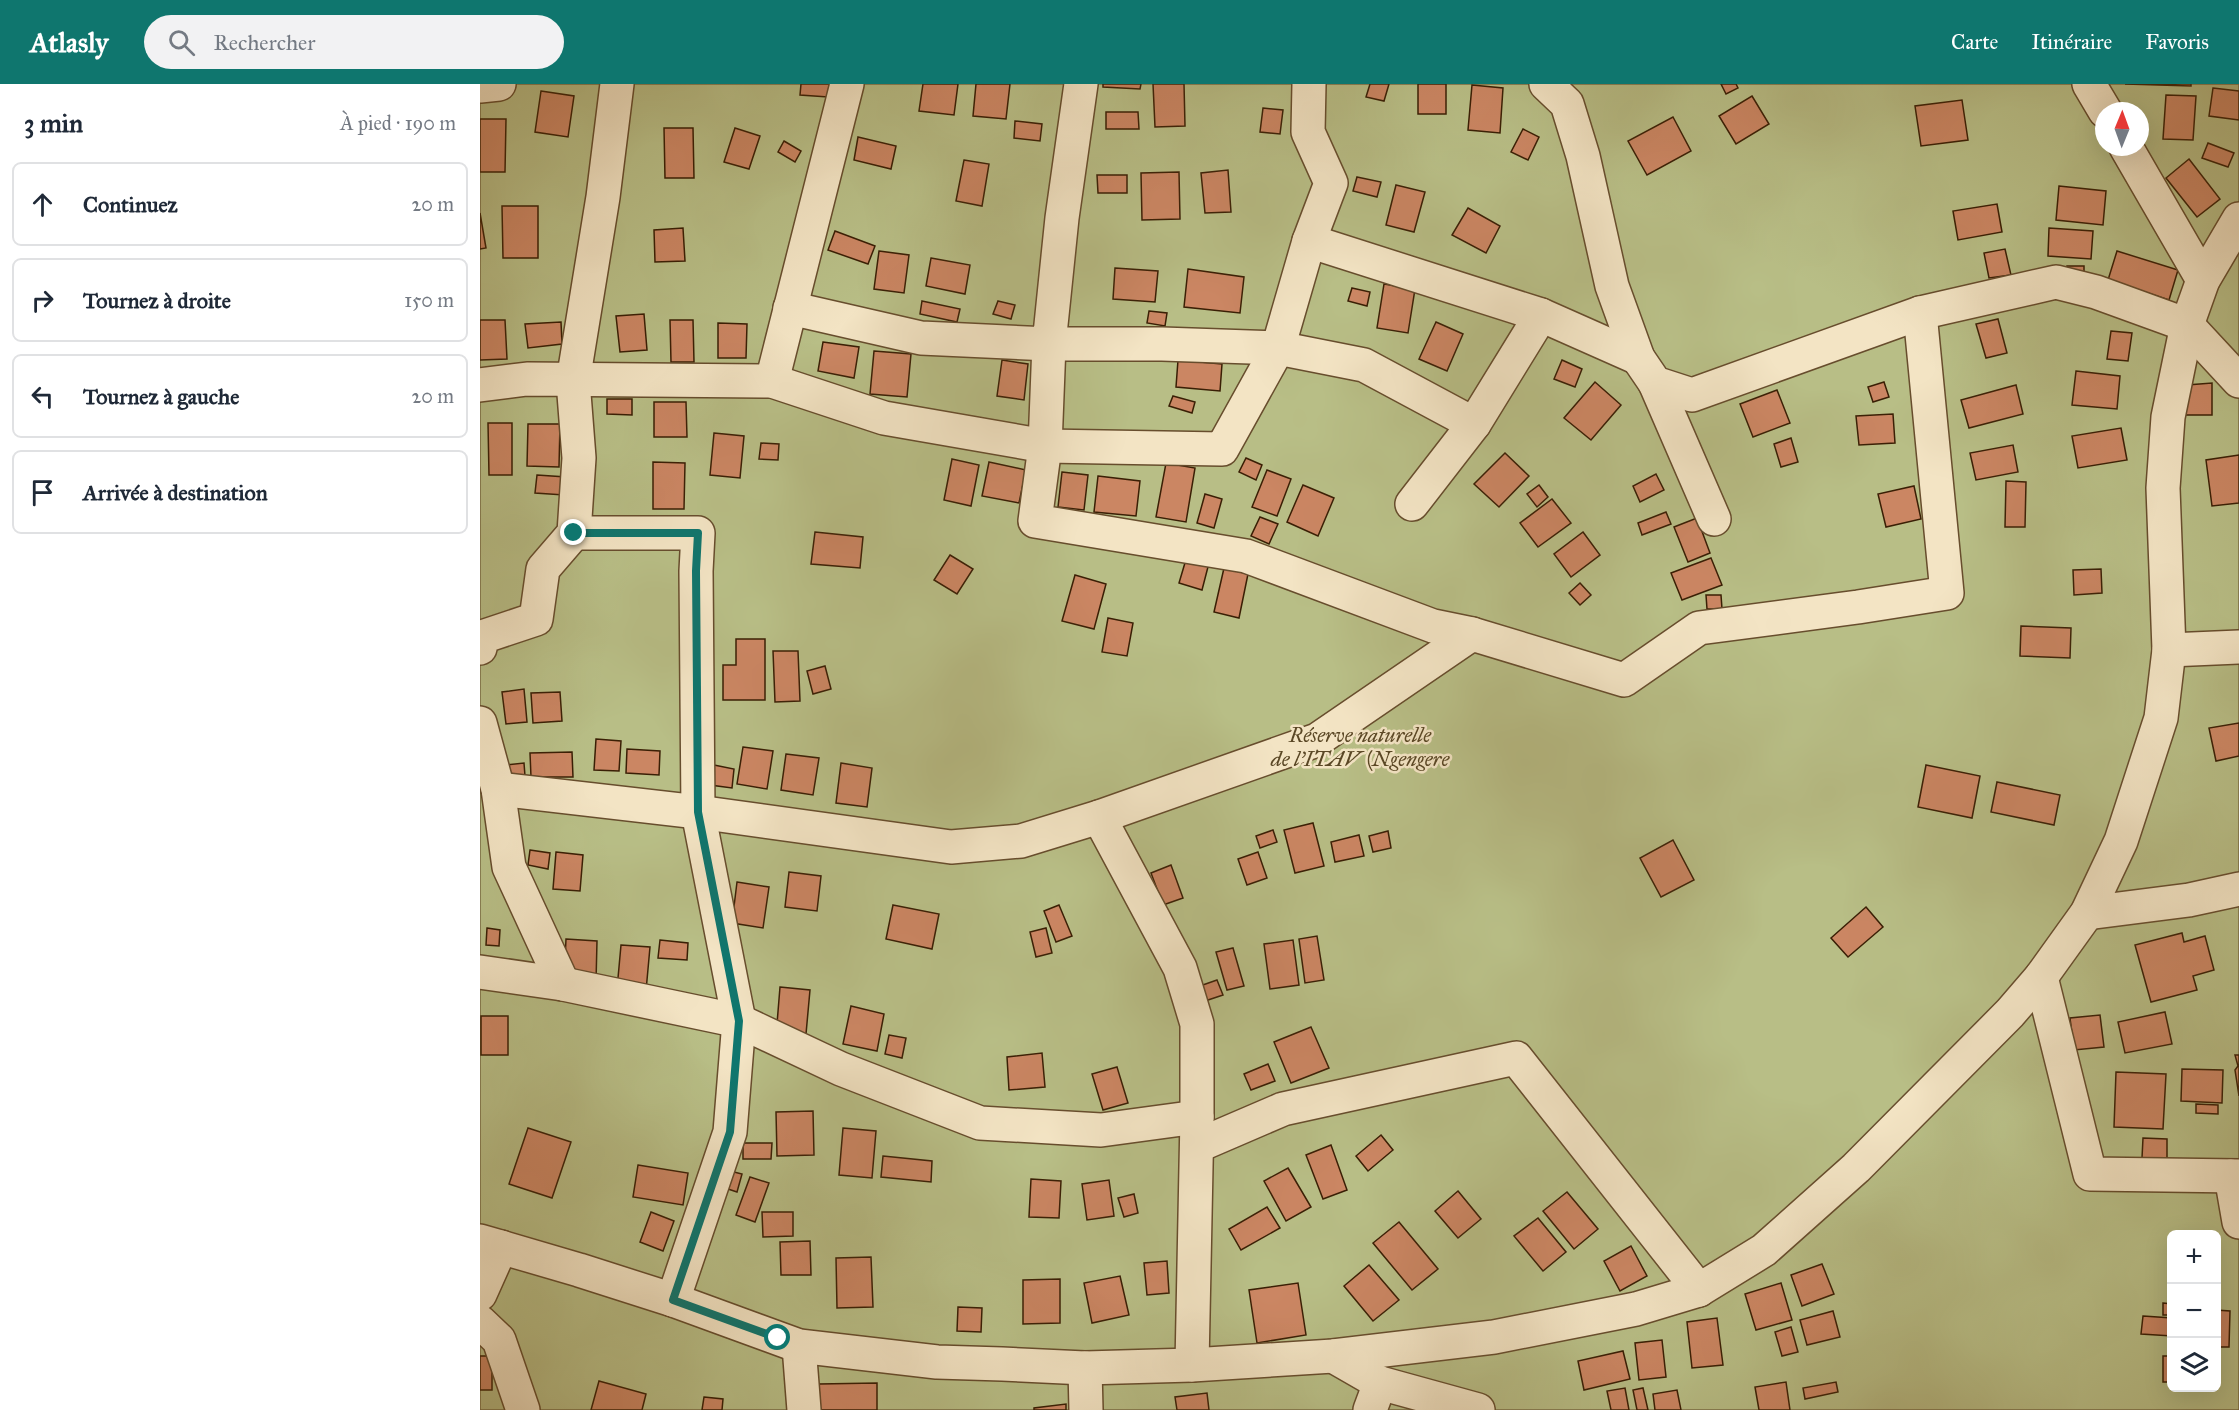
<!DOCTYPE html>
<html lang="fr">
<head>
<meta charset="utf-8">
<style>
  body { margin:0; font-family:"IM FELL Great Primer",serif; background:#f2f2f3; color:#1f2937 }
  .controls { position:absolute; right:18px; bottom:18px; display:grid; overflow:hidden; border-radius:9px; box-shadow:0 6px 24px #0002 }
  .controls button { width:54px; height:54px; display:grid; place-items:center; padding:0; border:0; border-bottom:2px solid #e0e1e3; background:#fff; color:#1f2937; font:30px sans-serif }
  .compass { position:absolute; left:1615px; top:18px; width:54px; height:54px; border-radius:50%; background:#fff; box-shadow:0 6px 24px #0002; rotate:1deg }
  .stop { position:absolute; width:18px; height:18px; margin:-14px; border:4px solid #0f766e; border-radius:50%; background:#fff }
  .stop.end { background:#0f766e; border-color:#fff; box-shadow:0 2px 6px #0008 }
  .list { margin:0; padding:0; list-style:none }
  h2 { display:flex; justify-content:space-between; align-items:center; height:78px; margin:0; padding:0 24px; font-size:26px }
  h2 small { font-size:20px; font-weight:400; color:#747a83 }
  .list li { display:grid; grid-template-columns:39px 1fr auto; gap:18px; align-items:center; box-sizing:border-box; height:84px; margin:0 12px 12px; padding:0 12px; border:2px solid #e0e1e3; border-radius:9px }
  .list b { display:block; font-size:22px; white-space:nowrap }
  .list em { font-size:20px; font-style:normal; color:#747a83 }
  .icon { flex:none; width:33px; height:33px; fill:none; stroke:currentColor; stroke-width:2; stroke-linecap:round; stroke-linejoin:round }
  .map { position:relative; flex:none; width:1759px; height:1326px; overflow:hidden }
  header { display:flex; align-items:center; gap:36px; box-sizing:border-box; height:84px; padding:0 30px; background:#0f766e; color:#fff }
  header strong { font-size:28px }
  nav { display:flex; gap:33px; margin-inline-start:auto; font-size:21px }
  .search { width:420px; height:54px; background:#f2f2f3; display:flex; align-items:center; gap:15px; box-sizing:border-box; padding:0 21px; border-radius:33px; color:#747a83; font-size:22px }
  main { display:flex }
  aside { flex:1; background:#fff }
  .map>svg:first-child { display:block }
</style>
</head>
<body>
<header>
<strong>Atlasly</strong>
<div class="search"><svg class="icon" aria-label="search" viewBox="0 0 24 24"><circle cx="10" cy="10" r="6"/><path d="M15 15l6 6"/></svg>Rechercher</div>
<nav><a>Carte</a><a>Itinéraire</a><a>Favoris</a></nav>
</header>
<main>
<aside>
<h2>3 min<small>À pied · 190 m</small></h2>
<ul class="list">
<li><svg class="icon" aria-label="ahead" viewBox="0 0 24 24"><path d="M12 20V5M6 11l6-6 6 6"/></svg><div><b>Continuez</b></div><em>20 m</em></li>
<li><svg class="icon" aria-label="right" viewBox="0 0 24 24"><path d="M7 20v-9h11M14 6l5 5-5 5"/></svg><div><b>Tournez à droite</b></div><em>150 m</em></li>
<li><svg class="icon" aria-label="left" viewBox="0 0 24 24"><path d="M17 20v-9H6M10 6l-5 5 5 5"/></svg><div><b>Tournez à gauche</b></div><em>20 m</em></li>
<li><svg class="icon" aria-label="arrive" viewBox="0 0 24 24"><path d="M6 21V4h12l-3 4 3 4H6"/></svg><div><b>Arrivée à destination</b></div></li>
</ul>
</aside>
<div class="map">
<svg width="1759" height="1326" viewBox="0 0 1759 1326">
  <rect width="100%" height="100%" fill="#edd6a4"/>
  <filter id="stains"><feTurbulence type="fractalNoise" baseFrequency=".00333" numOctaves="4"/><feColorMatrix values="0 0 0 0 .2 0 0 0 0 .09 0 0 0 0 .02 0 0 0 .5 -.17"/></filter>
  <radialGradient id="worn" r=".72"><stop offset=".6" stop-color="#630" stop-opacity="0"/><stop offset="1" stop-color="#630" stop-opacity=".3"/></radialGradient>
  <!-- green -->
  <path fill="#b8be86" stroke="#796e46" stroke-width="1.5" fill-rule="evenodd" d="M0 0H1759V1326H0ZM1624 27H1660V63H1624ZM1692 1150H1736V1304H1692Z"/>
  <!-- building -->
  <g fill="#cb8663" stroke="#3a1f05" stroke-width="1.5">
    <path d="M321 0H349L348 13 320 11Z"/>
    <path d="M443 0H478L474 31 439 27Z"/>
    <path d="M496 0H530L526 35 493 32Z"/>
    <path d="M623 0H661L660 5 623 3Z"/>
    <path d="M673 0H704L705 42 675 43Z"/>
    <path d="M890 0H909L904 17 886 13Z"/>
    <rect x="938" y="0" width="28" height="30"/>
    <path d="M1241 0H1256L1258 4 1246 10Z"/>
    <path d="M1645 0H1711V2Z"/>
    <path d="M992 1 1023 4 1020 49 988 46Z"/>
    <path d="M1733 4 1759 7V36L1729 32Z"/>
    <path d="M61 7 94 12 88 53 55 48Z"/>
    <path d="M1686 11 1716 12 1713 56 1683 55Z"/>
    <path d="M1272 12 1289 40 1256 60 1239 32Z"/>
    <path d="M1482 16 1488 56 1441 62 1435 22Z"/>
    <path d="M783 24 803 26 800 50 780 48Z"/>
    <path d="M626 28H658L659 45H626Z"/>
    <path d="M1193 33 1211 67 1167 91 1148 57Z"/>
    <path d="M0 35H26L25 88H0Z"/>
    <path d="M535 37 562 40 560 57 534 54Z"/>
    <path d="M184 44H213L214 94H185Z"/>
    <path d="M255 44 280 52 269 85 244 78Z"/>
    <path d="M1043 45 1059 53 1048 76 1031 68Z"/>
    <path d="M378 53 416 62 411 85 374 76Z"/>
    <path d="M304 57 321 67 315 78 298 68Z"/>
    <path d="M1728 59 1754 69 1748 83 1722 74Z"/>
    <path d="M1709 75 1740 115 1717 133 1686 94Z"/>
    <path d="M484 76 509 80 502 122 476 117Z"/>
    <path d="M748 86 751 128 725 129 721 89Z"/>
    <path d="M699 88 700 135 662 136 661 89Z"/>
    <path d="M617 91H647V109H618Z"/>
    <path d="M877 93 901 98 897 113 873 107Z"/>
    <path d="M916 101 945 108 934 148 906 141Z"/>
    <path d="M1579 102 1626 107 1623 141 1576 136Z"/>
    <path d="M1517 120 1522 148 1478 156 1473 127Z"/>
    <path d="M22 122H58V174H23Z"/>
    <path d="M988 124 1020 142 1006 169 972 151Z"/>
    <path d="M0 129 6 164 0 165Z"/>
    <path d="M203 144 205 177 175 178 174 146Z"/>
    <path d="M1569 144 1613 147 1611 175 1568 172Z"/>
    <path d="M355 147 395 162 388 180 348 166Z"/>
    <path d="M1525 165 1531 191 1509 194 1504 169Z"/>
    <path d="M399 167 429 171 424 209 394 205Z"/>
    <path d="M1637 167 1698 186 1689 216 1628 196Z"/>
    <path d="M451 174 490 181 485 210 446 202Z"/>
    <path d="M1587 182H1604V194L1587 193Z"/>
    <path d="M635 184 678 187 675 218 633 215Z"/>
    <path d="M708 185 764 193 760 229 704 223Z"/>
    <path d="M904 200 935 205 928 249 897 244Z"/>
    <path d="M872 204 890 208 887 222 868 217Z"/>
    <path d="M442 217 480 225 477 238 440 230Z"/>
    <path d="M518 217 535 221 531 235 513 230Z"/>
    <path d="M669 227 687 229 685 242 667 239Z"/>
    <path d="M164 230 167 266 140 268 136 232Z"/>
    <path d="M1518 235 1527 269 1506 274 1496 240Z"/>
    <path d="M0 236H25L27 275 0 276Z"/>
    <path d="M190 236H213L214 278H191Z"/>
    <path d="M81 238 82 260 48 264 45 240Z"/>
    <path d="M956 238 983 250 967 287 939 275Z"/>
    <path d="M238 239 267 240 266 274H238Z"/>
    <path d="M1631 247 1652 249 1648 277 1627 275Z"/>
    <path d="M343 258 379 263 374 294 338 287Z"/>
    <path d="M394 267 431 270 427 313 390 310Z"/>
    <path d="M522 276 548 280 544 316 517 312Z"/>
    <path d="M698 276 742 280 740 307 696 303Z"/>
    <path d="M1082 276 1102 285 1095 303 1074 295Z"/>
    <path d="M1596 287 1640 292 1637 325 1592 321Z"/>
    <path d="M1115 298 1141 321 1111 356 1084 334Z"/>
    <path d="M1404 298 1409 313 1393 318 1388 303Z"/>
    <path d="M1732 299V331H1705L1707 301Z"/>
    <path d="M1536 301 1543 330 1489 344 1481 316Z"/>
    <path d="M1297 306 1310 339 1273 353 1260 320Z"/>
    <path d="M693 312 715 318 712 329 689 322Z"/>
    <path d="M127 315H152V331L127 330Z"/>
    <path d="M174 318H206L207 353H174Z"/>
    <path d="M1413 330 1415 359 1379 361 1376 332Z"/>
    <path d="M8 339H32V391H9Z"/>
    <path d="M48 340H80L79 383 47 382Z"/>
    <path d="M1641 344 1647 376 1598 384 1592 352Z"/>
    <path d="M234 349 264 352 260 394 230 391Z"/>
    <path d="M1311 354 1318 378 1301 383 1294 360Z"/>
    <path d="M281 359 299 360 298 376 279 375Z"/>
    <path d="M1533 361 1538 388 1496 396 1490 369Z"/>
    <path d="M1025 369 1049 392 1019 423 994 400Z"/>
    <path d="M1759 371V419L1732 422 1726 376Z"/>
    <path d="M766 374 782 381 776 396 759 388Z"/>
    <path d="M472 375 499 381 491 422 464 416Z"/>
    <path d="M173 378 205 379 204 425H173Z"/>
    <path d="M509 378 546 386 539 419 502 412Z"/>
    <path d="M686 379 715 384 706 438 676 433Z"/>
    <path d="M787 386 811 395 797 432 772 423Z"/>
    <path d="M582 388 608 391 604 426 578 423Z"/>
    <path d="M1176 390 1184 406 1160 418 1153 402Z"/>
    <path d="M57 391 86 393 84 411 55 409Z"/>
    <path d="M618 392 660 397 656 432 614 428Z"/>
    <path d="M1526 397 1546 398 1545 443H1525Z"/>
    <path d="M823 401 854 414 838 452 807 438Z"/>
    <path d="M1059 401 1068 413 1057 423 1047 410Z"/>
    <path d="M1434 402 1441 435 1406 443 1398 410Z"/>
    <path d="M725 410 742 415 734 444 717 439Z"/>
    <path d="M1072 415 1091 439 1058 463 1040 439Z"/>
    <path d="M1186 428 1191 440 1162 451 1158 439Z"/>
    <path d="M780 433 798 440 789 460 771 452Z"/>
    <path d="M1217 434 1230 469 1208 478 1194 443Z"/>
    <path d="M335 448 383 453 380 484 331 480Z"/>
    <path d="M1103 448 1120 471 1091 493 1074 470Z"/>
    <path d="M470 471 493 485 477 510 454 496Z"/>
    <path d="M707 472 729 479 722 506 699 499Z"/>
    <path d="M1231 474 1242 501 1202 516 1191 489Z"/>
    <path d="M744 484 768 490 759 534 734 528Z"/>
    <path d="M1621 485 1622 509 1594 511 1593 486Z"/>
    <path d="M595 491 626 500 614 545 582 537Z"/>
    <path d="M1100 499 1111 511 1100 521 1089 509Z"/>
    <path d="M1226 511H1241L1242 525H1227Z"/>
    <path d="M628 534 653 539 647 572 622 568Z"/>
    <path d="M1541 542 1591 544 1590 574 1540 572Z"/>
    <path d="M256 555H285V616H243V581H256Z"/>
    <path d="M293 567H318L320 617 295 618Z"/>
    <path d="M345 582 351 605 333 610 327 587Z"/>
    <path d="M44 605 47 638 26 640 22 608Z"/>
    <path d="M80 608 82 637 53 639 51 609Z"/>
    <path d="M1759 639V672L1736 677 1729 644Z"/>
    <path d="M116 655 141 657 139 687 114 686Z"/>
    <path d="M263 663 293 667 287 705 257 700Z"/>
    <path d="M147 665 180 667 179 691 146 689Z"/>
    <path d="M92 668 93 693H51L50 669Z"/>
    <path d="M306 670 339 674 333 711 301 706Z"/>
    <path d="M44 679 45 692 27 693 25 681Z"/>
    <path d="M361 679 392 684 387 723 356 719Z"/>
    <path d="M234 681 254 685 252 704 230 701Z"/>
    <path d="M1446 681 1500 692 1492 734 1438 723Z"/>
    <path d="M1517 698 1580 711 1574 741 1511 728Z"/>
    <path d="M833 739 844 782 815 789 804 746Z"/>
    <path d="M793 746 797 758 780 764 776 752Z"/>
    <path d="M908 747 911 764 893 768 889 752Z"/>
    <path d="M879 751 884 772 855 778 851 758Z"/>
    <path d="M1193 756 1214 796 1181 813 1160 774Z"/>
    <path d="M50 766 70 769 68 785 48 781Z"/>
    <path d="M76 768 103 771 100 807 73 805Z"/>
    <path d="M778 768 787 794 767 801 758 775Z"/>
    <path d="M691 781 703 814 683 821 671 789Z"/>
    <path d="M309 788 341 792 337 827 305 823Z"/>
    <path d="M257 798 289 803 283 844 252 839Z"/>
    <path d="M413 821 459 830 452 865 406 855Z"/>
    <path d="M579 821 592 852 576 858 564 827Z"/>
    <path d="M1386 823 1403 843 1368 873 1351 854Z"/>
    <path d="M7 844 20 846 19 862 6 861Z"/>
    <path d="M566 844 572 869 556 873 550 848Z"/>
    <path d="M1702 849 1704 858 1725 852 1734 886 1713 892 1717 906 1671 918 1655 861Z"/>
    <path d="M837 852 844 896 825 899 819 855Z"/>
    <path d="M86 855 117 857 116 898 84 897Z"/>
    <path d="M180 856 208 859 207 876 178 874Z"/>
    <path d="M813 856 819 901 790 905 784 860Z"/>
    <path d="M141 861 170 863 166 907 137 905Z"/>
    <path d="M753 864 764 902 747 906 736 868Z"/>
    <path d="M737 896 743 911 722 918 717 903Z"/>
    <path d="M300 903 330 906 326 950 297 940Z"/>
    <path d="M371 922 404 930 397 967 363 960Z"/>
    <path d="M1685 928 1692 960 1645 969 1638 938Z"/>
    <path d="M1620 931 1624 963 1594 966 1590 934Z"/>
    <rect x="1" y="932" width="27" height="39"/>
    <path d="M831 943 849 984 811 999 794 958Z"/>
    <path d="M409 951 426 954 422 974 405 970Z"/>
    <path d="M562 969 565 1003 529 1006 527 973Z"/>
    <path d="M1755 971H1759V1012L1755 986 1758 982Z"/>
    <path d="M788 980 795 997 771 1006 764 990Z"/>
    <path d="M637 983 648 1019 623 1026 612 990Z"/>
    <path d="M1702 985 1743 986 1742 1019 1701 1017Z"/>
    <path d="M1636 988 1686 990 1683 1045 1634 1043Z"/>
    <path d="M1716 1020 1738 1021V1030L1716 1029Z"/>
    <path d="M333 1027 334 1071 297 1072 296 1028Z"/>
    <path d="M48 1044 91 1058 72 1114 29 1100Z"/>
    <path d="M363 1044 396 1047 392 1094 359 1091Z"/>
    <path d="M901 1051 913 1066 888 1087 876 1072Z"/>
    <path d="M1663 1054 1687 1055V1076L1662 1074Z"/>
    <path d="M263 1059H292L291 1075H263Z"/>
    <path d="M851 1061 867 1106 843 1115 826 1071Z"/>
    <path d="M403 1072 452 1077 451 1098 401 1093Z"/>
    <path d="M158 1081 208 1089 203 1121 153 1113Z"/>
    <path d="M808 1084 831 1123 806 1137 784 1097Z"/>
    <path d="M250 1087 262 1090 257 1108 245 1104Z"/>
    <path d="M270 1093 289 1099 275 1138 256 1131Z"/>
    <path d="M551 1095 581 1097 579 1134 549 1133Z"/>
    <path d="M629 1096 634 1132 607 1136 602 1100Z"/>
    <path d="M978 1107 1001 1135 978 1154 955 1127Z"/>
    <path d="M1087 1108 1118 1145 1094 1165 1063 1127Z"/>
    <path d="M654 1110 658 1129 644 1133 638 1114Z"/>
    <path d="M787 1123 800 1144 761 1166 749 1145Z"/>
    <path d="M171 1128 194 1137 183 1167 160 1158Z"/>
    <path d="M282 1128H313V1152L283 1153Z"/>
    <path d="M1058 1134 1086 1168 1063 1187 1034 1152Z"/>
    <path d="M919 1138 958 1185 932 1206 893 1159Z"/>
    <path d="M330 1157 331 1191H301L300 1158Z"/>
    <path d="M1151 1162 1167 1192 1140 1207 1124 1177Z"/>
    <path d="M391 1173 393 1223 357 1224 356 1174Z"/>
    <path d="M687 1177 689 1209 667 1211 664 1179Z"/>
    <path d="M1342 1180 1354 1210 1322 1222 1311 1191Z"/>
    <path d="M889 1181 919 1216 893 1237 864 1202Z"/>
    <path d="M640 1192 649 1231 612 1239 604 1199Z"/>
    <path d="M580 1195V1239L543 1240V1196Z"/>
    <path d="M818 1199 826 1251 777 1259 769 1206Z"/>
    <path d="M1301 1199 1312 1236 1276 1246 1265 1210Z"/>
    <path d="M1683 1219 1692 1220V1231H1683Z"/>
    <path d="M478 1223 502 1224 501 1248 477 1247Z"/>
    <path d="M1736 1226 1750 1227 1749 1263H1736Z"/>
    <path d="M1353 1227 1360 1253 1327 1261 1320 1236Z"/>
    <path d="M1663 1232 1692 1234V1252L1661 1250Z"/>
    <path d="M1237 1234 1243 1281 1212 1284 1207 1238Z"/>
    <path d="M1311 1243 1318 1268 1302 1272 1295 1248Z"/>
    <path d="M1182 1256 1186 1293 1159 1296 1155 1259Z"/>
    <path d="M1143 1267 1150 1295 1104 1306 1098 1277Z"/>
    <rect x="0" y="1272" width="12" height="34"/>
    <rect x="1683" y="1272" width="9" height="26"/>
    <path d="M119 1297 166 1310 162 1326H111Z"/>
    <path d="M1306 1298 1310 1326H1279L1275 1303Z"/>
    <path d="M1356 1298 1358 1308 1325 1315 1323 1304Z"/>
    <path d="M397 1299V1326H340L339 1300Z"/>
    <path d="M1145 1304 1149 1326H1131L1127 1307Z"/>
    <path d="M1163 1304 1168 1326H1157L1153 1306Z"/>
    <path d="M1197 1306 1201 1326H1175L1173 1310Z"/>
    <path d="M727 1309 729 1326H697L695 1313Z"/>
    <path d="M224 1313 243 1315 242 1326H222Z"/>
    <path d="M586 1320V1326H554V1324Z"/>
  </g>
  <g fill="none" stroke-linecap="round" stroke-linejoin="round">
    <defs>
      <g id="minor">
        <path d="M1066 0 1087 20 1103 72 1132 202 1158 274 1175 299 1212 311 1440 229 1576 198 1616 208 1707 241 1759 297"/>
        <path d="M1609 0 1625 27"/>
        <path d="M0 2 19 0"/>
        <path d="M1646 63 1723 196"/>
        <path d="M829 157 1061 231 1158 274"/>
        <path d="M310 224 441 254 569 260 582 134 601 0"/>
        <path d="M292 297 367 0"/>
        <path d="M1175 299 1234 435"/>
        <path d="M0 301 47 295 292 297 404 334 565 362 742 365 798 264 829 157 851 99 828 48 829 0"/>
        <path d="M932 420 994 340 1061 231"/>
        <path d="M94 449H218L216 487 218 728 259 937 250 1048 193 1216"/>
        <path d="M992 550 953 542 766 472 555 437 565 362 569 260H682L798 264 884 281 994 340"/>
        <path d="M0 564 2 553 56 535 63 485 94 449 99 374 93 297 123 113 137 0"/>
        <path d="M1689 566 1759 563"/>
        <path d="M0 639 18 705 29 783 83 900"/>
        <path d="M18 705 218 728 471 763 541 757 619 733 837 656 992 550 1144 596 1219 544 1378 523 1467 509 1440 229"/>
        <path d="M619 733 700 884 717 940V1033L712 1281"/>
        <path d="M1607 829 1709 816 1759 805"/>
        <path d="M0 888 83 900 259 937 361 985 500 1039 621 1046 717 1033"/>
        <path d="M1561 893 1610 1090 1759 1092"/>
        <path d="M717 1062 803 1025 1036 974 1219 1206"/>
        <path d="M1751 1092 1759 1138"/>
        <path d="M0 1157 99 1186 193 1216 319 1262 457 1278 522 1280 605 1284 712 1281 853 1272 1014 1253 1156 1225 1219 1206 1284 1166 1376 1084 1530 929 1561 893 1607 829 1641 757 1681 634 1689 566 1683 404 1688 333 1707 241 1723 196 1759 135"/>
        <path d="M0 1210 21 1163"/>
        <path d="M0 1238 19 1256 43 1326"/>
        <path d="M319 1262 324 1326"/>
        <path d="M853 1272 900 1299 998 1326"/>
        <path d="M605 1284 606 1326"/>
        <path d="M890 1326 900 1299"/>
      </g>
    </defs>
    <!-- minor casing -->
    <use href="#minor" stroke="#674d2d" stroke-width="36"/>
    <!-- minor -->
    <use href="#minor" stroke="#f3e4c4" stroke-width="33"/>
  </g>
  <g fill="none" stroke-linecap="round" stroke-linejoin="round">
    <!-- route -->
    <path stroke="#0f766e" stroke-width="8" d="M94 449H218L216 487 218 728 259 937 250 1048 193 1216 298 1254"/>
  </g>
  <g text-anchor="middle" stroke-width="5" stroke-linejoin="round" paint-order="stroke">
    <!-- park labels -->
    <g font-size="21" font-style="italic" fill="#5a4725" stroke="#f3e4c4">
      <text x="880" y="658">Réserve naturelle<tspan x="880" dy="24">de l'ITAV (Ngengere</tspan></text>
    </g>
  </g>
  <rect width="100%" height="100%" filter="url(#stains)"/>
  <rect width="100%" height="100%" fill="url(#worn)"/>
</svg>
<div class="controls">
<button>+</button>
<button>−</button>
<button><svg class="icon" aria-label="layers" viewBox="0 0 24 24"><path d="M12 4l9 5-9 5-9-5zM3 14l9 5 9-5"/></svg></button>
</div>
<svg class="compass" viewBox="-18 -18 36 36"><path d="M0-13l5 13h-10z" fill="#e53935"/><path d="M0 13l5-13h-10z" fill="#747a83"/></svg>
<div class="stop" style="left:298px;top:1254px"></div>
<div class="stop end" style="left:94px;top:449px"></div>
</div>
</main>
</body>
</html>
